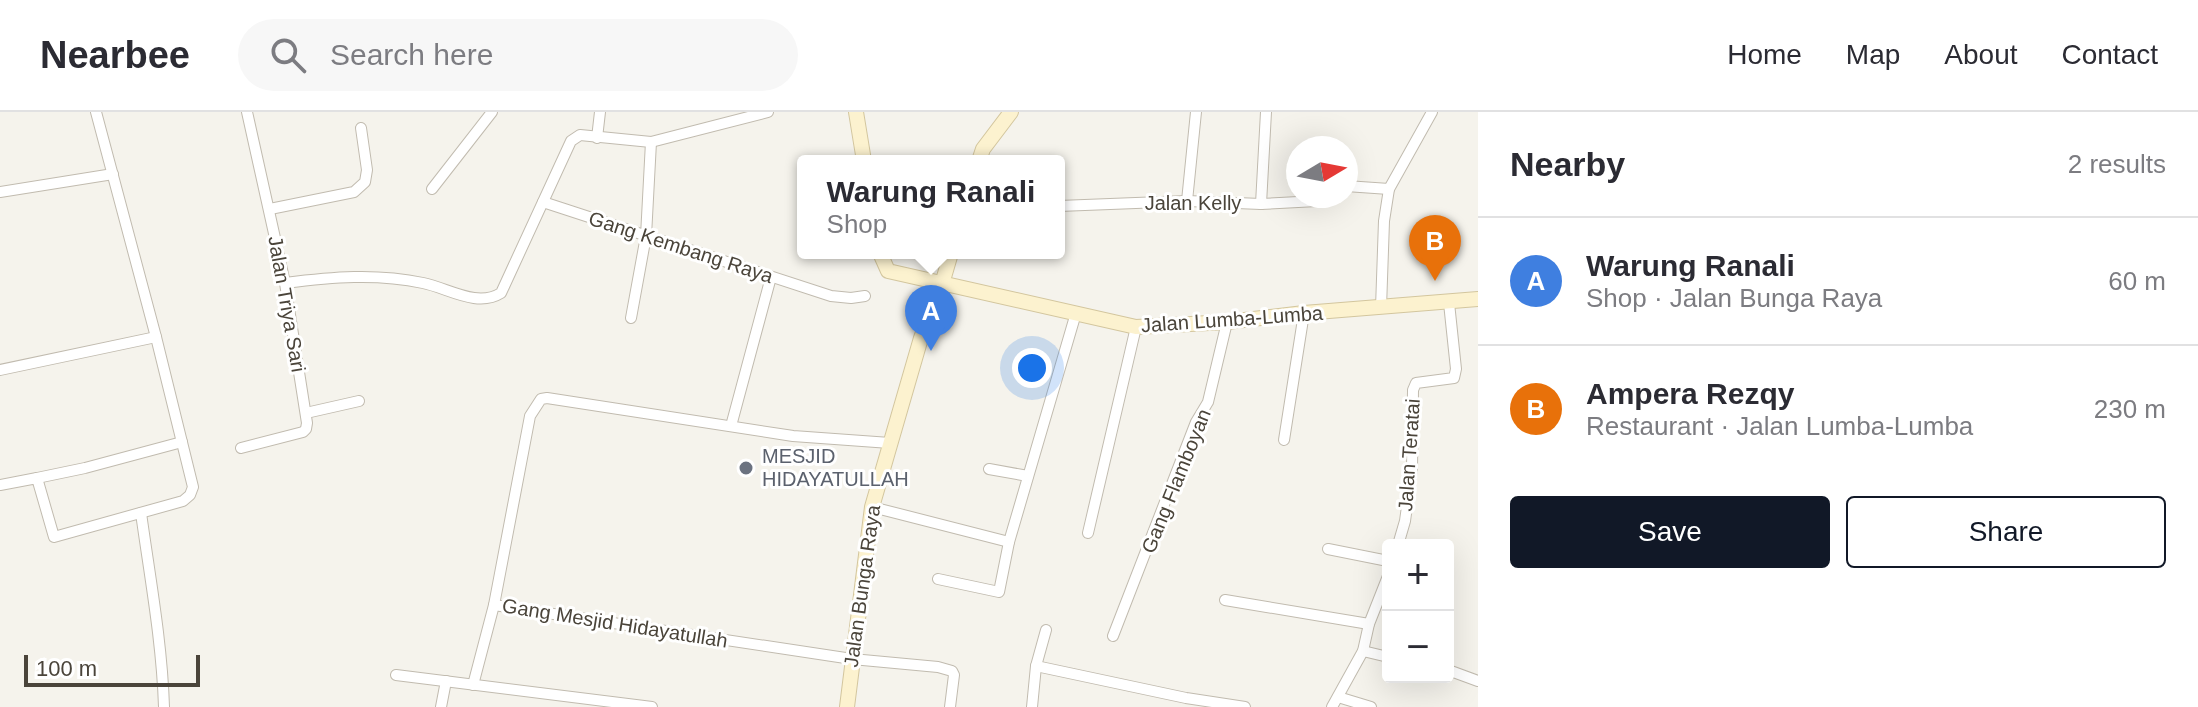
<!DOCTYPE html>
<html lang="en">
<head>
<meta charset="utf-8">
<style>
  body { margin:0; font-family:Arial,sans-serif; background:#f7f7f7; color:#2b2b33 }
  .controls { position:absolute; right:24px; bottom:24px; display:grid; overflow:hidden; border-radius:8px; box-shadow:0 8px 32px #0002 }
  .controls button { width:72px; height:72px; display:grid; place-items:center; padding:0; border:0; border-bottom:2px solid #e1e1e2; background:#fff; color:#2b2b33; font:40px sans-serif }
  .compass { position:absolute; left:1286px; top:24px; width:72px; height:72px; border-radius:50%; background:#fff; box-shadow:0 8px 32px #0002; rotate:80deg }
  .scale { position:absolute; left:24px; bottom:20px; width:176px; box-sizing:border-box; padding-left:8px; border:4px solid #4a443a; border-top:0; font-size:22px; line-height:28px; white-space:nowrap; color:#4a443a; -webkit-text-stroke:6px #fff; paint-order:stroke }
  .you { position:absolute; left:1032px; top:256px; width:28px; height:28px; margin:-20px; border:6px solid #fff; border-radius:50%; background:#1a73e8; box-shadow:0 0 0 12px #1a73e833 }
  .badge { display:grid; place-items:center; width:52px; height:52px; border-radius:50%; background:#111827; color:#fff; font-size:26px; font-weight:700 }
  .pin { position:absolute; translate:-50% -66px; filter:drop-shadow(0 2px 4px #0008) }
  .pin::after { content:''; position:absolute; top:42px; width:28px; height:24px; background:inherit; clip-path:polygon(0 0,100% 0,50% 100%) }
  .popup { position:absolute; left:797px; top:43px; width:268px; height:104px; box-sizing:border-box; display:grid; place-content:center; border-radius:8px; background:#fff; filter:drop-shadow(0 2px 6px #0005); font-size:26px; white-space:nowrap; color:#7c7c81 }
  .popup b { font-size:30px; color:#2b2b33 }
  .popup::after { content:''; position:absolute; left:50%; top:100%; margin-left:-16px; border:16px solid transparent; border-top-color:#fff }
  .list { margin:0; padding:0; list-style:none }
  h2 { display:flex; justify-content:space-between; align-items:center; height:104px; margin:0; padding:0 32px; font-size:34px }
  h2 small { font-size:26px; font-weight:400; color:#7c7c81 }
  .list li { display:grid; grid-template-columns:52px 1fr auto; gap:24px; align-items:center; box-sizing:border-box; height:128px; padding:0 32px; border-top:2px solid #e1e1e2 }
  .list b { display:block; font-size:30px; white-space:nowrap }
  .list p { margin:0; font-size:26px; white-space:nowrap; color:#7c7c81 }
  .list em { font-size:26px; font-style:normal; color:#7c7c81 }
  .actions { display:flex; gap:16px; padding:24px 32px }
  .actions a { flex:1; padding:18px 0; border:2px solid #111827; border-radius:8px; text-align:center; font-size:28px; color:#111827 }
  .actions .main { background:#111827; color:#fff }
  .icon { flex:none; width:44px; height:44px; fill:none; stroke:currentColor; stroke-width:2; stroke-linecap:round; stroke-linejoin:round }
  .map { position:relative; flex:none; width:1478px; height:595px; overflow:hidden }
  header { display:flex; align-items:center; gap:48px; box-sizing:border-box; height:112px; padding:0 40px; background:#fff; border-bottom:2px solid #e1e1e2 }
  header strong { font-size:38px }
  nav { display:flex; gap:44px; margin-inline-start:auto; font-size:28px }
  .search { width:560px; height:72px; background:#f7f7f7; display:flex; align-items:center; gap:20px; box-sizing:border-box; padding:0 28px; border-radius:44px; color:#7c7c81; font-size:30px }
  main { display:flex }
  aside { flex:1; background:#fff }
  .map>svg:first-child { display:block }
</style>
</head>
<body>
<header>
<strong>Nearbee</strong>
<div class="search"><svg class="icon" aria-label="search" viewBox="0 0 24 24"><circle cx="10" cy="10" r="6"/><path d="M15 15l6 6"/></svg>Search here</div>
<nav><a>Home</a><a>Map</a><a>About</a><a>Contact</a></nav>
</header>
<main>
<div class="map">
<svg width="1478" height="595" viewBox="0 0 1478 595">
  <rect width="100%" height="100%" fill="#f5f3ec"/>
  <g fill="none" stroke-linecap="round" stroke-linejoin="round">
    <defs>
      <g id="street">
        <path d="M597 26 600 0"/>
        <path d="M1346 74 1389 77"/>
        <path d="M432 77 492 0"/>
        <path d="M0 80 113 62"/>
        <path d="M1187 89 1196 0"/>
        <path d="M543 90 831 184 851 186 865 184"/>
        <path d="M1261 92 1266 0"/>
        <path d="M1059 94 1187 89 1261 92 1317 89 1324 84"/>
        <path d="M270 97 354 80 365 70 367 58 361 16"/>
        <path d="M285 171C332 165 376 161 423 171 448 176 477 196 501 181L571 29 580 23 651 30 768 0"/>
        <path d="M1381 196 1384 109 1389 77 1432 0"/>
        <path d="M631 206 646 124 651 30"/>
        <path d="M0 258 156 225"/>
        <path d="M306 301 359 289"/>
        <path d="M731 314 771 165"/>
        <path d="M1284 328 1304 201"/>
        <path d="M890 331 793 324 547 286 541 287 530 304 494 493 852 547 938 555 952 559 954 563 950 595"/>
        <path d="M241 336 303 320 306 317 307 311 285 171 247 0"/>
        <path d="M989 357 1028 364"/>
        <path d="M37 366 85 356 182 330"/>
        <path d="M0 373 37 366 54 425 183 389 190 383 193 375 156 225 96 0"/>
        <path d="M872 395 1009 430"/>
        <path d="M141 401C150 466 162 530 164 595"/>
        <path d="M1088 421 1136 215"/>
        <path d="M1398 433 1405 409 1412 358 1413 278 1416 271 1454 266 1456 257 1449 191"/>
        <path d="M1328 437 1388 449"/>
        <path d="M938 467 999 480 1009 430 1076 201"/>
        <path d="M1225 488 1369 512"/>
        <path d="M1113 524 1196 310 1208 290 1227 210"/>
        <path d="M1363 539 1388 545"/>
        <path d="M1036 554 1186 586 1245 595"/>
        <path d="M1448 558 1478 569"/>
        <path d="M396 563 652 595"/>
        <path d="M473 573 494 493"/>
        <path d="M1338 585 1371 595"/>
        <path d="M441 595 446 569"/>
        <path d="M1032 595 1036 554 1046 518"/>
        <path d="M1332 595 1363 539 1369 512 1388 464"/>
      </g>
      <g id="secondary">
        <path d="M856 0 864 49"/>
        <path d="M979 49 983 37 1011 0"/>
        <path d="M880 141 888 159 1136 215 1227 210 1304 201 1478 187"/>
        <path d="M847 595 872 395 921 226 942 172 951 141"/>
      </g>
    </defs>
    <!-- street casing -->
    <use href="#street" stroke="#c1bbaf" stroke-width="12"/>
    <!-- secondary casing -->
    <use href="#secondary" stroke="#d3c69e" stroke-width="16"/>
    <!-- street -->
    <use href="#street" stroke="#fff" stroke-width="10"/>
    <!-- secondary -->
    <use href="#secondary" stroke="#fcf2cf" stroke-width="14"/>
  </g>
  <!-- markers -->
  <circle fill="#6b7280" stroke="#fff" stroke-width="3" cx="746" cy="356" r="8"/>
  <g text-anchor="middle" stroke-width="6" stroke-linejoin="round" paint-order="stroke">
    <!-- street labels -->
    <g font-size="20" fill="#4a443a" stroke="#fff">
      <text x="1193" y="98">Jalan Kelly</text>
      <text transform="translate(681 135) rotate(18)" y="7">Gang Kembang Raya</text>
      <text transform="translate(287 192) rotate(80)" y="7">Jalan Triya Sari</text>
      <text transform="translate(1232 207) rotate(-4)" y="7">Jalan Lumba-Lumba</text>
      <text transform="translate(1409 343) rotate(-86)" y="7">Jalan Teratai</text>
      <text transform="translate(1176 369) rotate(-68)" y="7">Gang Flamboyan</text>
      <text transform="translate(862 474) rotate(-82)" y="7">Jalan Bunga Raya</text>
      <text transform="translate(615 511) rotate(9)" y="7">Gang Mesjid Hidayatullah</text>
    </g>
    <!-- worship labels -->
    <g font-size="20" fill="#5b616d" stroke="#fff" text-anchor="start">
      <text x="762" y="351">MESJID<tspan x="762" dy="23">HIDAYATULLAH</tspan></text>
    </g>
  </g>
</svg>
<div class="controls">
<button>+</button>
<button>−</button>
</div>
<svg class="compass" viewBox="-18 -18 36 36"><path d="M0-13l5 13h-10z" fill="#e53935"/><path d="M0 13l5-13h-10z" fill="#7c7c81"/></svg>
<div class="scale">100 m</div>
<div class="you"></div>
<div class="pin badge" style="left:931px;top:239px;background:#3f7fe0">A</div>
<div class="popup"><b>Warung Ranali</b>Shop</div>
<div class="pin badge" style="left:1435px;top:169px;background:#e8710a">B</div>
</div>
<aside>
<h2>Nearby<small>2 results</small></h2>
<ul class="list">
<li><span class="badge" style="background:#3f7fe0">A</span><div><b>Warung Ranali</b><p>Shop · Jalan Bunga Raya</p></div><em>60 m</em></li>
<li><span class="badge" style="background:#e8710a">B</span><div><b>Ampera Rezqy</b><p>Restaurant · Jalan Lumba-Lumba</p></div><em>230 m</em></li>
</ul>
<div class="actions"><a class="main">Save</a><a>Share</a></div>
</aside>
</main>
</body>
</html>
